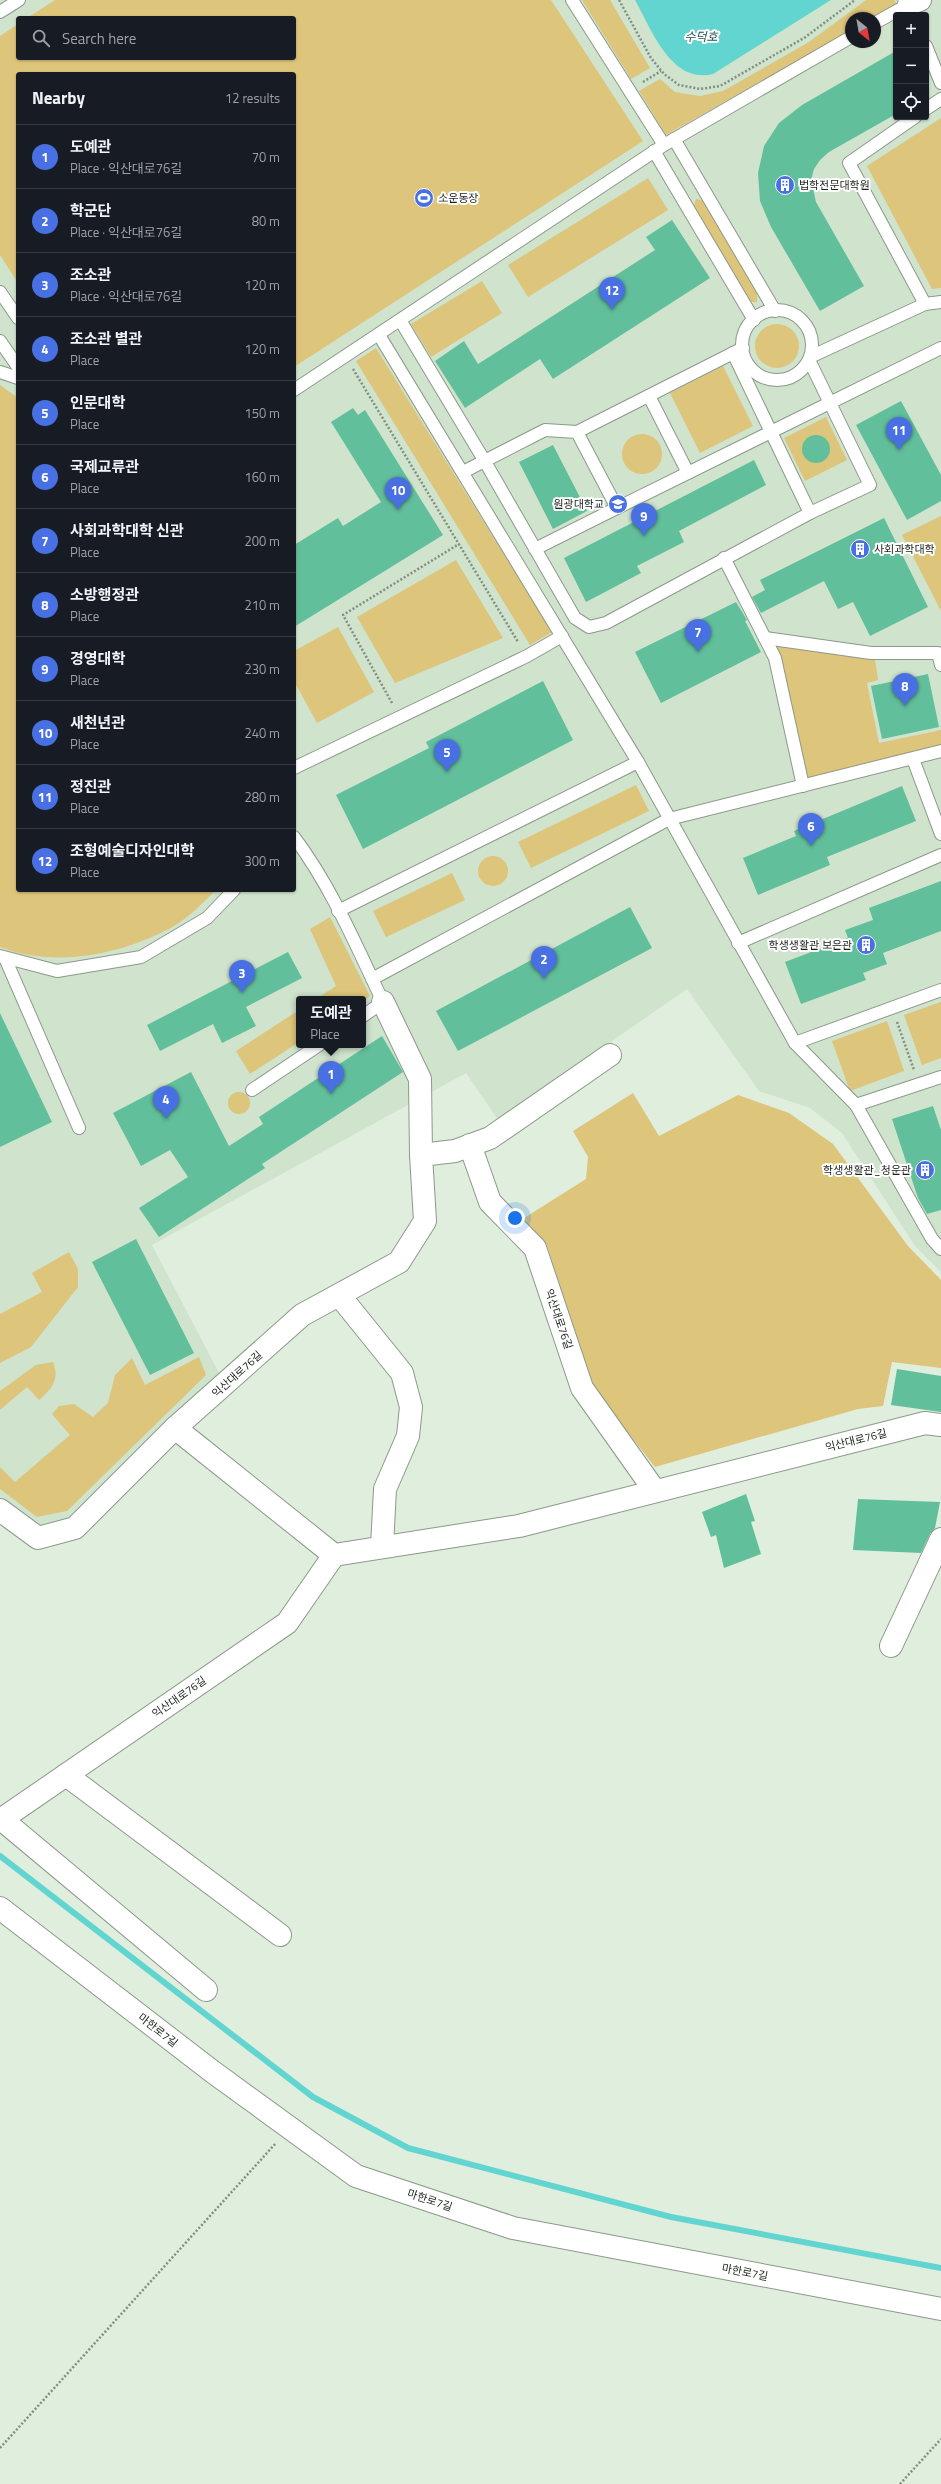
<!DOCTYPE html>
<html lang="en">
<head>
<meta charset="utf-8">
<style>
  body { margin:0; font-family:"Titillium Web","Noto Sans KR",sans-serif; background:#20242c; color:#f1f3f6 }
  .controls { position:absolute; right:12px; top:12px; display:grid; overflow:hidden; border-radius:4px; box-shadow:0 1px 3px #0004 }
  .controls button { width:36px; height:36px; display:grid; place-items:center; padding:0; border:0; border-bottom:1px solid #363941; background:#171b24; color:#f1f3f6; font:20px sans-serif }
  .compass { position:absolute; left:845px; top:12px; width:36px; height:36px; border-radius:50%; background:#171b24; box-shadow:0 1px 3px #0004; rotate:149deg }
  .you { position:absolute; left:515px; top:1218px; width:14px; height:14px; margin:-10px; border:3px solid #fff; border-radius:50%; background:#1a73e8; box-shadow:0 0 0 6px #1a73e833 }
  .badge { display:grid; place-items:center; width:26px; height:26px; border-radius:50%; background:#4870e3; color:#fff; font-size:13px; font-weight:700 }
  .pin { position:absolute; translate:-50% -33px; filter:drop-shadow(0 1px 2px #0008) }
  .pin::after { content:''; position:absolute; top:21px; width:14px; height:12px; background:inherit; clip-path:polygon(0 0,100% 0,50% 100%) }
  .popup { position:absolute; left:296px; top:996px; width:70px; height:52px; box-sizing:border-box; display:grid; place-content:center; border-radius:4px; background:#171b24; filter:drop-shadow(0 1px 3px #0005); font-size:13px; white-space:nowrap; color:#9ea1a6 }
  .popup b { font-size:15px; color:#f1f3f6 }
  .popup::after { content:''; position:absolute; left:50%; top:100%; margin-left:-8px; border:8px solid transparent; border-top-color:#171b24 }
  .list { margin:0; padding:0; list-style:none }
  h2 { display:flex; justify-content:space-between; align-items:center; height:52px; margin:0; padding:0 16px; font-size:17px }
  h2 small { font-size:13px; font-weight:400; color:#9ea1a6 }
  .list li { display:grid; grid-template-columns:26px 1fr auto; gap:12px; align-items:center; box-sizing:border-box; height:64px; padding:0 16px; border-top:1px solid #363941 }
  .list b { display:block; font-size:15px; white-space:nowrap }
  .list p { margin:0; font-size:13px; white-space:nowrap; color:#9ea1a6 }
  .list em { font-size:13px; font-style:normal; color:#9ea1a6 }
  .icon { flex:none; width:22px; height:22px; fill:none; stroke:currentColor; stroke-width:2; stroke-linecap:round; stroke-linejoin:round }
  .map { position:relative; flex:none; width:941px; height:2484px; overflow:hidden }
  .search { position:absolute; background:#171b24; box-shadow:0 1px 3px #0004; left:16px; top:16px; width:280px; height:44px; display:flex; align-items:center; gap:10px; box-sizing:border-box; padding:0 14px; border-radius:4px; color:#9ea1a6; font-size:15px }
  .panel { position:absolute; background:#171b24; box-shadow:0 1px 3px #0004; left:16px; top:72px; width:280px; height:820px; border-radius:4px }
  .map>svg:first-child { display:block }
</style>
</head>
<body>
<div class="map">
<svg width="941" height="2484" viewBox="0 0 941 2484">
  <rect width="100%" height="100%" fill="#e0eede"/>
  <!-- built -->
  <path fill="#cfe3cd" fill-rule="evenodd" d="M0 0H941V1272L915 1246 842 1133 810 1108 759 1091 687 989 498 1120 466 1073 152 1245 219 1373 68 1519 40 1528 0 1497ZM896 15H926V117H896ZM18 18H294V58H18ZM851 18H875V42H851ZM18 74H294V890H18ZM299 999H363V1045H299Z"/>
  <!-- green -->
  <g fill="#ddc57b">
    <path d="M55 0H551L643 141 294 367V74H18V283L0 255V36L18 24V58H294V18H27Z"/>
    <path d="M582 0H610L650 68 631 79Z"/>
    <path d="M866 0H894L897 4 872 18H851V30L666 135 639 91 660 79 675 92 700 96 723 91 809 42Z"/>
    <path d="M941 118V288L932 289 867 166Z"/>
    <path d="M648 178 668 210 528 297 508 265Z"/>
    <path d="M696 199 702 200 708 205 757 291V302H752L747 298 696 212 694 205Z"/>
    <path d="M482 281 502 313 431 357 411 324Z"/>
    <circle cx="777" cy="346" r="22"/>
    <path d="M376 348 552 632 530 645 356 361Z"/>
    <path d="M723 366 753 426 700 453 670 393Z"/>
    <path d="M0 385 18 398V890H216C202 904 186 920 169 929 118 955 55 968 0 947Z"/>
    <path d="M826 417 847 460 805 481 784 438Z"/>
    <circle cx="642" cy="454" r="20"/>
    <path d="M941 516V611L902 535Z"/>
    <path d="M456 560 503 638 395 683 357 617Z"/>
    <path d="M338 627 374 692 317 723 294 681V651Z"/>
    <path d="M773 645 875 659 878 680 867 683 879 743 941 730V745L808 778 781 657Z"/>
    <path d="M636 785 649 811 531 868 518 842Z"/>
    <circle cx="493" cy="871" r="15"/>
    <path d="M452 873 465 900 386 937 373 911Z"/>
    <path d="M330 917 370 996 363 1001 316 999 336 986 310 929Z"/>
    <path d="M941 1002V1058L922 1065 904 1015Z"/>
    <path d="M299 1010V1042L250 1074 236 1051Z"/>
    <path d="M887 1021 904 1071 850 1091 832 1041Z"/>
    <circle cx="239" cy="1103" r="11"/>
    <path d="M633 1093 659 1136 738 1095 789 1113 833 1144 908 1246 941 1280V1368L892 1362 883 1406 858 1409 655 1467 592 1387 546 1243 521 1220 586 1179 588 1157 573 1131Z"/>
    <path d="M69 1252 78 1269V1287L31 1347 0 1363V1314L42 1292 32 1273Z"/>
    <path d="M199 1357 206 1375 67 1511 37 1517 0 1489V1467L15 1482 70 1435 52 1414 59 1406 74 1404 93 1417 108 1403 115 1375 132 1358 145 1385Z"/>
    <path d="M53 1362C60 1379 52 1389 39 1400L27 1387 0 1410V1391L36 1365Z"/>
  </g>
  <!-- water -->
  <path fill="#63d5d1" d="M635 0H831L713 74C671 84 652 30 635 0Z"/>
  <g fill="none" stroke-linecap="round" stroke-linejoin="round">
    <!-- stream -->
    <path stroke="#63d5d1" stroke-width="6" d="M0 1856 313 2097 408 2148 671 2217 941 2268"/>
  </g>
  <!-- building -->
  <g fill="#62bf9c">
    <path d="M896 51V114L829 152 820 160 814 169 811 180 816 202 864 286 820 311 771 227 760 201 758 173 764 146 779 123 802 105Z"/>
    <path d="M672 220 710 278 553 379 540 359 465 408 435 361 464 341 478 364 655 250 646 237Z"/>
    <path d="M901 401 941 475V501L907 520 856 425Z"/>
    <path d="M353 408 358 415 365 410 443 535 294 627V545L338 518 343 526 381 502 331 422Z"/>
    <circle cx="816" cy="449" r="14"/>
    <path d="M553 445 587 511 553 529 519 462Z"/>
    <path d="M754 460 766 485 679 531 684 542 637 566 641 573 586 602 564 558Z"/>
    <path d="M884 518 928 607 870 636 853 602 838 609 824 581 761 613 752 597 765 590 760 580Z"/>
    <path d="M736 602 747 620 745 621 761 652 661 703 635 652Z"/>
    <path d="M928 674 939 727 882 739 871 686Z"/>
    <path d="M543 681 573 740 363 849 336 795 429 748 426 742Z"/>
    <path d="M902 786 916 821 827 857 830 865 758 895 743 858 796 836 794 831Z"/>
    <path d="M941 881V931L883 953 887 964 863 973 866 980 801 1004 785 962 848 938 845 930 873 920 869 908Z"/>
    <path d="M630 907 652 948 458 1051 436 1011Z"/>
    <path d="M288 952 302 978 246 1007 256 1026 222 1043 213 1024 160 1051 147 1025Z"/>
    <path d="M0 1013 52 1122 0 1147Z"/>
    <path d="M382 1036 403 1072 262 1164 265 1168 159 1237 139 1208 188 1177 170 1150 141 1166 113 1113 191 1072 229 1146 263 1124 259 1117Z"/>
    <path d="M933 1106 941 1130V1210L927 1214 918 1198 892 1119Z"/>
    <path d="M136 1239 194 1353 150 1375 92 1262Z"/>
    <path d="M897 1369 941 1376V1412L891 1405Z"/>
    <path d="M746 1494 755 1521 751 1522 761 1554 724 1568 716 1535 711 1537 702 1512Z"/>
    <path d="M858 1499 940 1502 935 1528 930 1534 921 1553 853 1550Z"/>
  </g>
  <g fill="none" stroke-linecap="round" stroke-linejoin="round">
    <defs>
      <g id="lane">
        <path d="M572 0 664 145"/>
        <path d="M0 12 19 0"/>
        <path d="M875 23 909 4 913 15"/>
        <path d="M926 46 941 83"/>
        <path d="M926 109 941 99"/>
        <path d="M674 139 775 311"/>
        <path d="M654 151 754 320"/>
        <path d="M0 292 18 318"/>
        <path d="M925 304 941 302"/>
        <circle cx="777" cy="345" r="35"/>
        <path d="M400 320 484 460 575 618 589 627 606 623 810 513 870 485 809 360"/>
        <path d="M379 335 638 762 795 1043 856 1105 932 1239 941 1249"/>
        <path d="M0 341 18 367"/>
        <path d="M733 353 810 513"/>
        <path d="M810 357 925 304 849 163 915 117"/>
        <path d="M0 372 18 378"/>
        <path d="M294 390 664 145 851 37"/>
        <path d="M649 396 688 473"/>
        <path d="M577 432 743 348"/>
        <path d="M463 472 545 430 577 432 617 508 941 348"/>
        <path d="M535 549 617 508"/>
        <path d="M724 558 775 658 803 786"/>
        <path d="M765 638 871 653H938L941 665"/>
        <path d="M913 759 941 834"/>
        <path d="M294 768 527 656 562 636"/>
        <path d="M294 837C331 886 357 947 383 1002L363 1016"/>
        <path d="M338 911 638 762"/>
        <path d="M738 943 941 855"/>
        <path d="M0 956 57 971 141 957 207 918 234 890"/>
        <path d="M5 958 79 1128"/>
        <path d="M372 979 669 819 941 751"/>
        <path d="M795 1043 941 990"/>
        <path d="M252 1090 319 1045"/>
        <path d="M856 1105 941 1077"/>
      </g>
      <g id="street">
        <path d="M909 4 920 0"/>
        <path d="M383 1002 420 1079 421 1155"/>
        <path d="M470 1145 490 1202 535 1248 582 1388 655 1491"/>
        <path d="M339 1295 402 1373 411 1407 408 1436 385 1489 382 1547"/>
        <path d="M175 1428 334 1555 519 1526 925 1423 941 1425"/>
        <path d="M0 1510 38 1538 75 1528 175 1428 302 1315 399 1262 425 1221 421 1155 455 1151 490 1138 610 1055"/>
        <path d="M891 1646 941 1539"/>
        <path d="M66 1775 280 1935"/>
        <path d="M0 1818 206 1990"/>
        <path d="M2 1819 287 1623 334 1555"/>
        <path d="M0 1908 213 2072 356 2176 513 2228 941 2309"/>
      </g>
    </defs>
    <!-- lane casing -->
    <use href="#lane" stroke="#8c998a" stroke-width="14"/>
    <!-- street casing -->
    <use href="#street" stroke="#8c998a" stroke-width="24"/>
    <!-- path -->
    <g stroke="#838e82" stroke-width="2.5" stroke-dasharray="2 2" stroke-linecap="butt">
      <path d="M619 0 651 58 664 74 679 85 700 89 720 86 804 38 855 0"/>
      <path d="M643 82 661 71"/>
      <path d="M353 369 518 642"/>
      <path d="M392 703 343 615 459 544"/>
      <path d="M897 1022 914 1070"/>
      <path d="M0 2448 276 2143"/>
      <path d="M900 2484 941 2439"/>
    </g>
    <!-- lane -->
    <use href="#lane" stroke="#fff" stroke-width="12"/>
    <!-- street -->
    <use href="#street" stroke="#fff" stroke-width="22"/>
  </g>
  <!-- icons -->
  <defs>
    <symbol id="building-disc" viewBox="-11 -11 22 22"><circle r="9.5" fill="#4870e3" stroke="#fff"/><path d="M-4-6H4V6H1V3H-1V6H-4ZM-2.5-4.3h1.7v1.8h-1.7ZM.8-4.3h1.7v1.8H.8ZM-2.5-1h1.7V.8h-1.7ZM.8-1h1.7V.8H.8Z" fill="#fff"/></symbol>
    <symbol id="stadium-disc" viewBox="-11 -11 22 22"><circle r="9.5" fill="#4870e3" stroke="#fff"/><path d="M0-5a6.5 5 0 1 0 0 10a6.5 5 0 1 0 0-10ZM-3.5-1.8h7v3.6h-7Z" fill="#fff"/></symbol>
    <symbol id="university-disc" viewBox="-11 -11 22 22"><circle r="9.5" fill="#4870e3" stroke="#fff"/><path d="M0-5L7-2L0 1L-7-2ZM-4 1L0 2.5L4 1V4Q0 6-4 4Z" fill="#fff"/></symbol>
  </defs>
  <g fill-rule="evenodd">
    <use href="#building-disc" x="774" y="174" width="22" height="22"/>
    <use href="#stadium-disc" x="413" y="187" width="22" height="22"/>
    <use href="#university-disc" x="607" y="493" width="22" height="22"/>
    <use href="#building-disc" x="849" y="538" width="22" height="22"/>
    <use href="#building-disc" x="855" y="934" width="22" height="22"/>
    <use href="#building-disc" x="914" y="1159" width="22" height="22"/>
  </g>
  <g text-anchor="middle" stroke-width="4" stroke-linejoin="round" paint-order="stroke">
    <!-- poi labels -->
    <g font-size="11" fill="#1a201a" stroke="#fff" text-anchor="start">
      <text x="799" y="189">법학전문대학원</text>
      <text x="438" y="202">소운동장</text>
      <text x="604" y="508" text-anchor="end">원광대학교</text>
      <text x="874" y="553">사회과학대학</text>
      <text x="852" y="949" text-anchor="end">학생생활관 보은관</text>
      <text x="911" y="1174" text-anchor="end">학생생활관_청운관</text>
    </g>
    <!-- street labels -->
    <g font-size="11" fill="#1a201a" stroke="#fff">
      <text transform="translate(559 1319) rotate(71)" y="4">익산대로76길</text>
      <text transform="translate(237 1374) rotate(-42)" y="4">익산대로76길</text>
      <text transform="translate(856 1440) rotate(-14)" y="4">익산대로76길</text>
      <text transform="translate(179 1697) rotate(-35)" y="4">익산대로76길</text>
      <text transform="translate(158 2030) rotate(38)" y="4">마한로7길</text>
      <text transform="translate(430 2200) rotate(18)" y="4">마한로7길</text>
      <text transform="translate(745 2272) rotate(11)" y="4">마한로7길</text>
    </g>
    <!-- water labels -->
    <g font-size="12" font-style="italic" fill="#205250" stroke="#fff">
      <text x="701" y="41">수덕호</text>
    </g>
  </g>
</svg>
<div class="controls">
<button>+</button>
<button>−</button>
<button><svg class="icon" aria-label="locate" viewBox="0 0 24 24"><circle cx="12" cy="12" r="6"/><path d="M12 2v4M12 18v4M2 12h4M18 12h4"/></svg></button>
</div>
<svg class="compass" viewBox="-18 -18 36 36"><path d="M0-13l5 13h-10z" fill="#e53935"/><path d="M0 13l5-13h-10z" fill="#9ea1a6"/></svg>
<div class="you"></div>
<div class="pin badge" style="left:331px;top:1094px">1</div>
<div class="popup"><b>도예관</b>Place</div>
<div class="pin badge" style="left:544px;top:979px">2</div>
<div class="pin badge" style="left:242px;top:993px">3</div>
<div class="pin badge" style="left:166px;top:1119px">4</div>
<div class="pin badge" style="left:447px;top:772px">5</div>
<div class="pin badge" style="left:811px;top:846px">6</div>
<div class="pin badge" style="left:698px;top:652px">7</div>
<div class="pin badge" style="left:905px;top:706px">8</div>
<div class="pin badge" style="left:644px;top:536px">9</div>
<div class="pin badge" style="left:398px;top:510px">10</div>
<div class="pin badge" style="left:899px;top:450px">11</div>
<div class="pin badge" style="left:612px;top:310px">12</div>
<div class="search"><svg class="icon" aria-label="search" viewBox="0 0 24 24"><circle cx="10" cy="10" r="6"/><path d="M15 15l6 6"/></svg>Search here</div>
<section class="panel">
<h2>Nearby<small>12 results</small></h2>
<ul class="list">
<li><span class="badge">1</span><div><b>도예관</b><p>Place · 익산대로76길</p></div><em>70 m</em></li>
<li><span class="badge">2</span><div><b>학군단</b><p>Place · 익산대로76길</p></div><em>80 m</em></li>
<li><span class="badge">3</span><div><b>조소관</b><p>Place · 익산대로76길</p></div><em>120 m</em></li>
<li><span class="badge">4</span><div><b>조소관 별관</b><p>Place</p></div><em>120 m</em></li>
<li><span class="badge">5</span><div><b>인문대학</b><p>Place</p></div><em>150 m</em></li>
<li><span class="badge">6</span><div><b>국제교류관</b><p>Place</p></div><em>160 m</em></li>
<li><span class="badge">7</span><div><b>사회과학대학 신관</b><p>Place</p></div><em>200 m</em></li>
<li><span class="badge">8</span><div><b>소방행정관</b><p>Place</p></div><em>210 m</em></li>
<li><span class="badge">9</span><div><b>경영대학</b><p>Place</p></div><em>230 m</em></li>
<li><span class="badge">10</span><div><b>새천년관</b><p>Place</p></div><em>240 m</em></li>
<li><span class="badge">11</span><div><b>정진관</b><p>Place</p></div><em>280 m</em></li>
<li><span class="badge">12</span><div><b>조형예술디자인대학</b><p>Place</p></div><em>300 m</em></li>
</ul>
</section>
</div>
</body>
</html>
